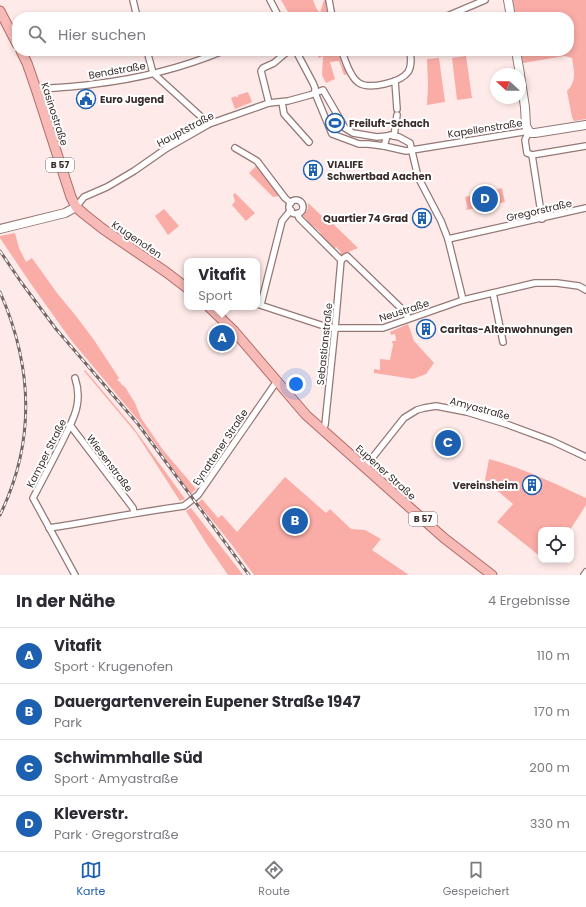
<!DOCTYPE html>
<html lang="de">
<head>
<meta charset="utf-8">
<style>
  body { margin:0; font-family:Poppins,sans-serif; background:#f7f7f7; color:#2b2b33 }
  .controls { position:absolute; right:12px; bottom:12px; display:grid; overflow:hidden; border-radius:8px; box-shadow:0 2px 6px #0003 }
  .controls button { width:36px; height:36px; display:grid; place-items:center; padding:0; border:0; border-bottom:1px solid #e1e1e2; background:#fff; color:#2b2b33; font:20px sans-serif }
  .compass { position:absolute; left:490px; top:68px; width:36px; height:36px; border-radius:50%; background:#fff; box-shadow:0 2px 6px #0003; rotate:291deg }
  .you { position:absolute; left:296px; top:384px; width:14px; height:14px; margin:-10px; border:3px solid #fff; border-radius:50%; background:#1a73e8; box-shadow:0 0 0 6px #1a73e833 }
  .badge { display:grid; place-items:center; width:26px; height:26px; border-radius:50%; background:#1e60b0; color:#fff; font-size:13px; font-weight:700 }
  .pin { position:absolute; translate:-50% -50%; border:2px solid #fff; box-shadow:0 1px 4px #0006 }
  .popup { position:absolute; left:184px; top:258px; width:76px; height:52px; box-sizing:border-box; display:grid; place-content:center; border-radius:8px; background:#fff; filter:drop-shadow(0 1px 3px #0005); font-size:13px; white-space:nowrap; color:#7c7c81 }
  .popup b { font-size:15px; color:#2b2b33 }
  .popup::after { content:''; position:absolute; left:50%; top:100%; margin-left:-8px; border:8px solid transparent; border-top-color:#fff }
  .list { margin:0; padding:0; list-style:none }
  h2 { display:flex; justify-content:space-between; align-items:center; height:52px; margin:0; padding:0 16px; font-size:17px }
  h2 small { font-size:13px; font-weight:400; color:#7c7c81 }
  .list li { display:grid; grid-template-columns:26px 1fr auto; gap:12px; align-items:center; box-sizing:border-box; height:56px; padding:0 16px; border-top:1px solid #e1e1e2 }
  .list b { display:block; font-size:15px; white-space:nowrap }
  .list p { margin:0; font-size:13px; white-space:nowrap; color:#7c7c81 }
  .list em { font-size:13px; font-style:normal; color:#7c7c81 }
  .icon { flex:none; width:22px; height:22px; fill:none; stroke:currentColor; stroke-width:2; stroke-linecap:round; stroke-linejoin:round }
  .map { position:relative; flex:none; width:586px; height:575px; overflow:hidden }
  .search { position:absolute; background:#fff; box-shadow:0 2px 6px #0003; left:12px; right:12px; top:12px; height:44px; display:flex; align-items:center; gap:10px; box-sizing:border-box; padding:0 14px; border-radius:16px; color:#7c7c81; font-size:15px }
  .sheet { height:276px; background:#fff }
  nav { display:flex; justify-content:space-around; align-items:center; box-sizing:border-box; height:56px; border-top:1px solid #e1e1e2; background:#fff; font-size:11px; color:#7c7c81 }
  nav a { display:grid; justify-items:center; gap:2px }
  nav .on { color:#1e60b0 }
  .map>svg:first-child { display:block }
</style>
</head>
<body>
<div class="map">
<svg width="586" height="575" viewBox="0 0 586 575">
  <rect width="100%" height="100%" fill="#feeae8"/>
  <!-- green -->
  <g fill="#faaca7">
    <path d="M281 0H313L316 8 320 13 324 0H326V6L328 17H291Z"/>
    <path d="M513 0H586V119L574 121 572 117 567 91C577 82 574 70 572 58L565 56 523 63 521 51H569V17H516Z"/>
    <path d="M307 51H338L342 65 348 74 344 75 339 61 330 62 335 79 326 83 322 75 323 56 319 58 315 51 309 54Z"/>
    <path d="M466 56 472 98 457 100 452 58Z"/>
    <path d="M439 58 445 102 427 105 428 86 427 59Z"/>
    <path d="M248 92 252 102 235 109 231 98 236 96V97H238V95Z"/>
    <path d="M257 165 279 196 273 197 249 173Z"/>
    <path d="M502 188 505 202 466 210 467 207 465 197Z"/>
    <path d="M235 193 255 213 246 221 232 205 235 201 233 195Z"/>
    <path d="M308 203 323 217 325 216 358 248 346 253 345 254 338 256 341 252 336 247 333 251 318 236 321 233 313 226 310 229 304 223 307 220 303 216 308 209Z"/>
    <path d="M164 209 179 226 168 235 155 216Z"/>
    <path d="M15 233 19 248 26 262 32 258 57 293 76 316 94 340 119 378 117 380 121 383V384L125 387 135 403 141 418 163 450 196 489 191 494 139 421 71 340 31 284 0 238V236Z"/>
    <path d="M408 324 414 341 434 363 426 374 413 379 374 373V369L380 370V359L390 360 393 345 392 341H396L395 334 391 335 390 332Z"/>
    <path d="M85 370 133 427 185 499 180 501 136 433 84 371Z"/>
    <path d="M489 459C522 468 554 483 586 498V505L570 530H541V557L497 522 513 504 485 480Z"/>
    <path d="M285 477 326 513 330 509 351 529 365 530 381 539 372 550 409 575H254L229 541 198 503 202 499 218 518 222 515 237 532Z"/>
    <path d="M191 508 237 567 243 575H228L206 543 186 511Z"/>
  </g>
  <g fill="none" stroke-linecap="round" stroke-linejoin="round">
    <defs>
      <g id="street">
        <path d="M133 0 137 17"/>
        <path d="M270 0 279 17"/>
        <path d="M329 0 332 17"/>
        <path d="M445 17 485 0"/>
        <path d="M147 51 153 73"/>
        <path d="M296 51 313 83 315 88V93L332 134 359 144H368L384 146 406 151 529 131"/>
        <path d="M342 51C345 61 350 77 359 83 370 90 401 82 408 72 412 66 411 58 410 51"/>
        <path d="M153 73 209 124"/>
        <path d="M395 81 397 109"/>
        <path d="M36 89C55 88 75 87 94 84 137 79 184 67 223 51"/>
        <path d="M282 102 284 114 309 142"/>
        <path d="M269 103 261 71 263 68 274 63 288 51"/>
        <path d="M529 131 525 140 527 153 532 155 586 146"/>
        <path d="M394 136 399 137 410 143 418 177 441 221 448 239 463 300"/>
        <path d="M384 146 387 136 390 135 394 136 397 115"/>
        <path d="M235 148 257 161 285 198 291 203"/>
        <path d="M532 155 542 219"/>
        <circle cx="296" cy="207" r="7"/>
        <path d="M76 207 84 197 107 187 134 171 167 148 209 124 269 103 288 101 310 95 323 90 345 128 353 133 377 137 387 136"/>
        <path d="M298 213 299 218 341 260"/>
        <path d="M448 239 586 208"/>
        <path d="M341 260 347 256 405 312 408 318"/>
        <path d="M493 293 503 342"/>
        <path d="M257 304 330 328H383L463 300 535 283H557L579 286 586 290"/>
        <path d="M261 304 282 221 291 210"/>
        <path d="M75 378C78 387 79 396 77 406 75 418 68 429 63 440 53 460 43 479 33 498L75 575"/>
        <path d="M70 425 133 508 134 513"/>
        <path d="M321 430 325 425 335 328 341 260"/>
        <path d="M365 467 404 418 417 410 424 408 436 406 467 412 506 424 552 441 586 457"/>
        <path d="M49 528C94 521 139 512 184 506L198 495 277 381"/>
        <path d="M584 575 586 572"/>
      </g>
      <g id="secondary">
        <path d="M508 0 511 17"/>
        <path d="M516 51 520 74"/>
        <path d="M520 75 525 107 526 126 529 131 531 133H535L586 125"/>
        <path d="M0 229 65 213 76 207"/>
      </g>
      <g id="primary">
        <path d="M0 11 17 44"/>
        <path d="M21 51 27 63 36 89 71 197 76 207 84 214 103 229 166 272 187 288"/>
        <path d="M209 307 234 331 306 415 444 538 492 575"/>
      </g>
    </defs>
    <!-- street casing -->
    <use href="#street" stroke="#947876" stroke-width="8"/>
    <!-- secondary casing -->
    <use href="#secondary" stroke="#947876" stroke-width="10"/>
    <!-- primary casing -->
    <use href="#primary" stroke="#b16b67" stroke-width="11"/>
    <!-- street -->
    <use href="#street" stroke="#fff" stroke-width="5.5"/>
    <!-- secondary -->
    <use href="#secondary" stroke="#fff" stroke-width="8"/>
    <!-- primary -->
    <use href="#primary" stroke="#f7bab7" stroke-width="9"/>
    <defs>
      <g id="rail">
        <path d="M0 251 21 282 56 329 138 424 249 575"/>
        <path d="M0 292C33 367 36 441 0 515"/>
      </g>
    </defs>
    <!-- rail casing -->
    <use href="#rail" stroke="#766766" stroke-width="3"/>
    <!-- rail -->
    <use href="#rail" stroke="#fff" stroke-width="1.5" stroke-dasharray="4.5" stroke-linecap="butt"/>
  </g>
  <!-- icons -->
  <defs>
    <symbol id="civic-ring" viewBox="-11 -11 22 22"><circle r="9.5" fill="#fff" stroke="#1e60b0" stroke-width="1.5"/><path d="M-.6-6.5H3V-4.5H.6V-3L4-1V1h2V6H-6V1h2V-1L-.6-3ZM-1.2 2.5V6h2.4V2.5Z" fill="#1e60b0"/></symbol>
    <symbol id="stadium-ring" viewBox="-11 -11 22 22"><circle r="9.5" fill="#fff" stroke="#1e60b0" stroke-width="1.5"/><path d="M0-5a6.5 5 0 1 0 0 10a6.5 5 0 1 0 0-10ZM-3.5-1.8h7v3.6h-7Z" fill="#1e60b0"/></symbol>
    <symbol id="building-ring" viewBox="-11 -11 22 22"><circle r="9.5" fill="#fff" stroke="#1e60b0" stroke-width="1.5"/><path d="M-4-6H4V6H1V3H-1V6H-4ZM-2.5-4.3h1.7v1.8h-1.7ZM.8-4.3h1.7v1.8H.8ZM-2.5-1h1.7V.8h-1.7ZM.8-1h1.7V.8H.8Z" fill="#1e60b0"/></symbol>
  </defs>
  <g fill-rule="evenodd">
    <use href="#civic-ring" x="75" y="88" width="22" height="22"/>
    <use href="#stadium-ring" x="324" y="112" width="22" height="22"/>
    <use href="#building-ring" x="302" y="159" width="22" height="22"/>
    <use href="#building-ring" x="411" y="207" width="22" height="22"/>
    <use href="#building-ring" x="415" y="318" width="22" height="22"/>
    <use href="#building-ring" x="521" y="474" width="22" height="22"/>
  </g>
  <g text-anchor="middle" stroke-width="4" stroke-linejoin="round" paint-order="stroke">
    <!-- shield labels -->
    <g fill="#fff" stroke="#746c6b" stroke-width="1">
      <rect x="46" y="158" width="28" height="14" rx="3"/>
      <rect x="409" y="512" width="28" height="14" rx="3"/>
    </g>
    <g font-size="9" font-weight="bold" fill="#392d2c">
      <text x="60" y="168">B 57</text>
      <text x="423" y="522">B 57</text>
    </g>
    <!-- street labels -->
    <g font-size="10" fill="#392d2c" stroke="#fff">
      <text transform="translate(117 70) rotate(-10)" y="4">Bendstraße</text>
      <text transform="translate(55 114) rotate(72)" y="4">Kasinostraße</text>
      <text transform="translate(485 128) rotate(-9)" y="4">Kapellenstraße</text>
      <text transform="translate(185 129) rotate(-28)" y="4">Hauptstraße</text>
      <text transform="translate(539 210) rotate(-13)" y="4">Gregorstraße</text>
      <text transform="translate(137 239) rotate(34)" y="4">Krugenofen</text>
      <text transform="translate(404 310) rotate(-18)" y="4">Neustraße</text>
      <text transform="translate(324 344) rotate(-84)" y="4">Sebastianstraße</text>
      <text transform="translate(480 408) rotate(15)" y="4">Amyastraße</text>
      <text transform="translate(220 447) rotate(-56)" y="4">Eynattener Straße</text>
      <text transform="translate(46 453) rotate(-63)" y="4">Kamper Straße</text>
      <text transform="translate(110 463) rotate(53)" y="4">Wiesenstraße</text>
      <text transform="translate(386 472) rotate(42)" y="4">Eupener Straße</text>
    </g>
    <!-- poi labels -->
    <g font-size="10" font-weight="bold" fill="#392d2c" stroke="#fff" text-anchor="start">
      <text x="100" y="103">Euro Jugend</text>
      <text x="349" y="127">Freiluft-Schach</text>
      <text x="327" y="168">VIALIFE<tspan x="327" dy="12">Schwertbad Aachen</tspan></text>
      <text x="408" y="222" text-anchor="end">Quartier 74 Grad</text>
      <text x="440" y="333">Caritas-Altenwohnungen</text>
      <text x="518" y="489" text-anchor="end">Vereinsheim</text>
    </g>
  </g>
</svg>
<div class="controls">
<button><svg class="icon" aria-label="locate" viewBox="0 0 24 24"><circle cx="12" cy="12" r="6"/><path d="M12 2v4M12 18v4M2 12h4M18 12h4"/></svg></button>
</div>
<svg class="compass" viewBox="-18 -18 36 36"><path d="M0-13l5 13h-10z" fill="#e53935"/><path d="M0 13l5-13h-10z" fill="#7c7c81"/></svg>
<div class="you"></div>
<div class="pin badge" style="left:222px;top:338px">A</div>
<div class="popup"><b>Vitafit</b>Sport</div>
<div class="pin badge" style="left:295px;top:521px">B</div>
<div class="pin badge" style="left:448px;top:443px">C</div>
<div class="pin badge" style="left:485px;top:199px">D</div>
<div class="search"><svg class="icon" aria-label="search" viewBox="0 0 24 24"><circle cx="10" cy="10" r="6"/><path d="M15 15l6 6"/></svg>Hier suchen</div>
</div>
<section class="sheet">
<h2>In der Nähe<small>4 Ergebnisse</small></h2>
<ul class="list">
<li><span class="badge">A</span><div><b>Vitafit</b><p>Sport · Krugenofen</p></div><em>110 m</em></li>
<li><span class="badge">B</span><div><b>Dauergartenverein Eupener Straße 1947</b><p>Park</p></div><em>170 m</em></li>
<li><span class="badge">C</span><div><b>Schwimmhalle Süd</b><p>Sport · Amyastraße</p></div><em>200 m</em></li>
<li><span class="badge">D</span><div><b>Kleverstr.</b><p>Park · Gregorstraße</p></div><em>330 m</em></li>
</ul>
</section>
<nav>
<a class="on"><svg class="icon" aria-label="map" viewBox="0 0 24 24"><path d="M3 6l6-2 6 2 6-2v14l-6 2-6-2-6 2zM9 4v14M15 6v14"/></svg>Karte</a>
<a><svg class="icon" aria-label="directions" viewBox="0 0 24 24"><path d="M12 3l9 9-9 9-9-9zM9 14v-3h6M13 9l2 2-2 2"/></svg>Route</a>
<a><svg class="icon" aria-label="saved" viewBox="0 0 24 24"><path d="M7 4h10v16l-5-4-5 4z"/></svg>Gespeichert</a>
</nav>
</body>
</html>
